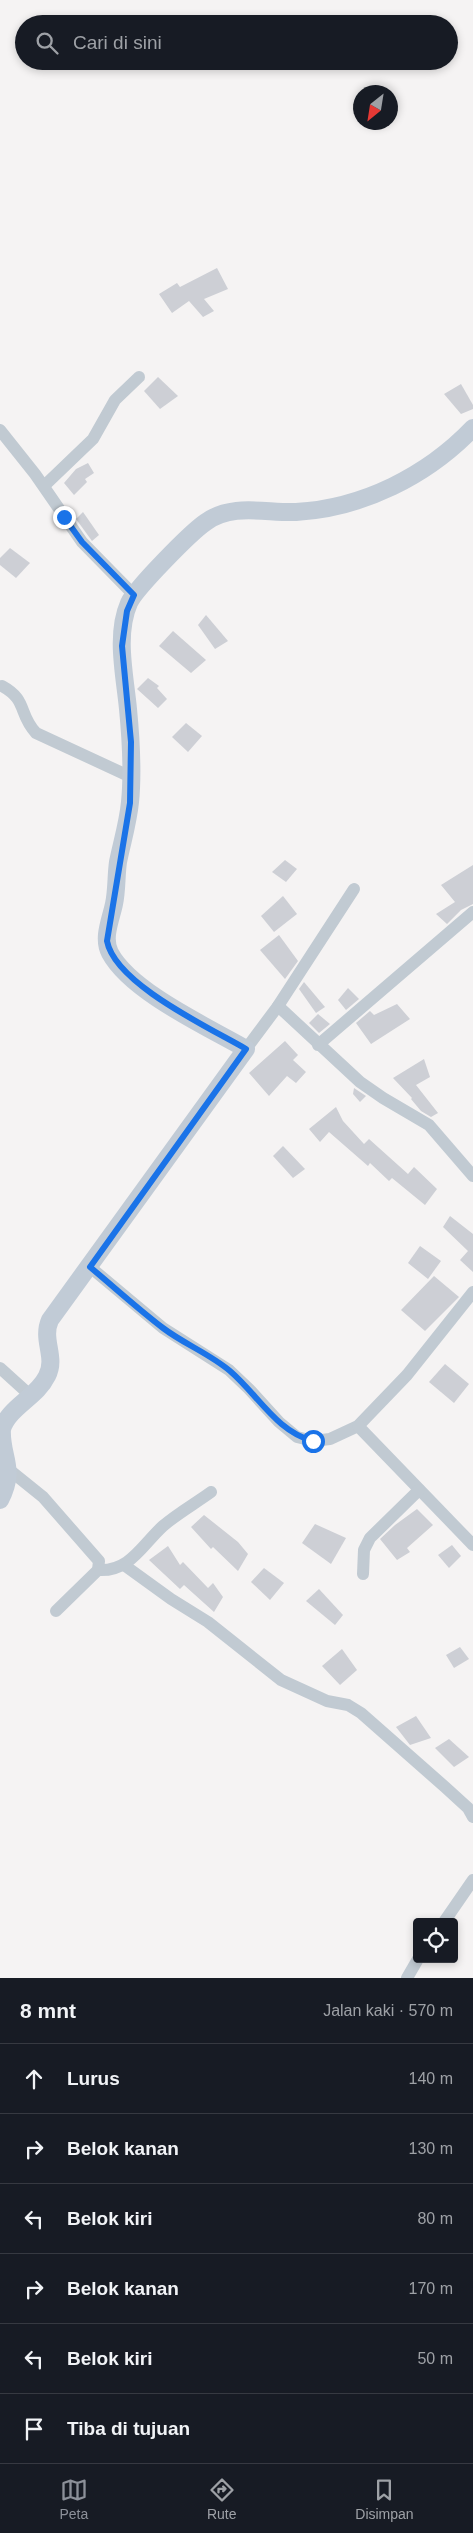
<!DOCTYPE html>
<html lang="id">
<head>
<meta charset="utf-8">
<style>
  body { margin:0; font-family:Helvetica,sans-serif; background:#242831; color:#f1f3f6 }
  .controls { position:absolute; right:15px; bottom:15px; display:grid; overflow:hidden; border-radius:5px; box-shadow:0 2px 8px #0003 }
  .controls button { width:45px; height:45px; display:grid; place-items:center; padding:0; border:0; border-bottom:1px solid #363941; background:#171b24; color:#f1f3f6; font:25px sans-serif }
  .compass { position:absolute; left:353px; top:85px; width:45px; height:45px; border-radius:50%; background:#171b24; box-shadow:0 2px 8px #0003; rotate:210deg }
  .stop { position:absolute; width:15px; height:15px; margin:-11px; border:4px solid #1a73e8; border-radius:50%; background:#fff }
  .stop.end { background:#1a73e8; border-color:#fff; box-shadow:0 1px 5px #0008 }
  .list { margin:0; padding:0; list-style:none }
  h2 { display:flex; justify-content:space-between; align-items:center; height:65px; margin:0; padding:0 20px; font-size:21px }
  h2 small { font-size:16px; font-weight:400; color:#9ea1a6 }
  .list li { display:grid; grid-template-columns:32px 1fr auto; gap:15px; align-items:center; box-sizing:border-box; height:70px; padding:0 20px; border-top:1px solid #363941 }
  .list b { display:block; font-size:19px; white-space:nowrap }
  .list em { font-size:16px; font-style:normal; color:#9ea1a6 }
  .icon { flex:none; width:28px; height:28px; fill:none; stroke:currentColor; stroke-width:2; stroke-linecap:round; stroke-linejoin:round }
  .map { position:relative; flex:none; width:473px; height:1978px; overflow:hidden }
  .search { position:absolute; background:#171b24; box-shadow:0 2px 8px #0003; left:15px; right:15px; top:15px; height:55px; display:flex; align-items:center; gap:12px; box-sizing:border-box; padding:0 18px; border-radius:28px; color:#9ea1a6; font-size:19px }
  .sheet { height:485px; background:#171b24 }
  nav { display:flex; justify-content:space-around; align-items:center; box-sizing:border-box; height:70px; border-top:1px solid #363941; background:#171b24; font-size:14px; color:#9ea1a6 }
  nav a { display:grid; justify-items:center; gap:2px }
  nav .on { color:#8c9099 }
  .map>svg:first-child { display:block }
</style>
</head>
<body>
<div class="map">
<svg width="473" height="1978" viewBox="0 0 473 1978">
  <rect width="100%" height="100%" fill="#f5f3f3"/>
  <!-- building -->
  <g fill="#cdcfd5">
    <path d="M217 268 228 289 204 299 214 311 203 317 189 301 172 313 159 294 177 283 180 287Z"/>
    <path d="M158 377 178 396 160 409 144 391Z"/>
    <path d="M461 384 473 405V409L461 414 444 394Z"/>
    <path d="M88 463 94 473 85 479 87 482 74 495 64 483 76 469Z"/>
    <path d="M83 512 99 535 92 541 76 519Z"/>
    <path d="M10 548 30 563 16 578 0 565V558Z"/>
    <path d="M206 615 228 641 215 649 198 625Z"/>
    <path d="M173 631 206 660 191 673 159 646Z"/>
    <path d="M148 678 159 686 157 688 167 699 158 708 137 689Z"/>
    <path d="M186 723 202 736 188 752 172 737Z"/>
    <path d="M285 860 297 869 286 882 272 872Z"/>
    <path d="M473 865V904L461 910 447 924 436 914 455 902 441 885Z"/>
    <path d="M283 896 297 914 274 932 261 916Z"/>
    <path d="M279 935 298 961 285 979 260 950Z"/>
    <path d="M304 982 325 1007 316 1013 299 989Z"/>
    <path d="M348 988 359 999 346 1010 338 1000Z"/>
    <path d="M397 1004 410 1019 371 1044 356 1023 370 1011 374 1015Z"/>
    <path d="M318 1014 330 1024 319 1033 309 1023Z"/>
    <path d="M285 1041 298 1055 293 1060 306 1072 296 1083 287 1076 269 1096 249 1073Z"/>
    <path d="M424 1059 430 1077 416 1085 438 1113 431 1117 421 1111 411 1099 412 1098 393 1078Z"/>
    <path d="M354 1088 366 1096 360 1102 353 1094Z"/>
    <path d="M336 1107 343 1121 364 1144 369 1139 408 1174 414 1167 437 1189 425 1205 392 1178 389 1181 370 1163 368 1166 329 1132 320 1142 309 1129Z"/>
    <path d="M283 1146 305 1169 293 1178 273 1156Z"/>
    <path d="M450 1216 473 1234V1272L460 1260 468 1251 443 1227Z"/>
    <path d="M420 1246 441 1261 428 1279 408 1263Z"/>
    <path d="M434 1276 459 1297 425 1331 401 1310Z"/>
    <path d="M445 1364 469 1384 454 1403 429 1382Z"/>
    <path d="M417 1509 433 1525 407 1548 410 1552 397 1560 380 1539 395 1525Z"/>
    <path d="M204 1515 238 1542 248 1554 238 1571 213 1547 211 1549 191 1527Z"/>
    <path d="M315 1524 346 1538 331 1564 302 1543Z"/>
    <path d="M452 1545 461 1556 449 1568 438 1555Z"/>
    <path d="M168 1546 180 1565 183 1562 208 1588 213 1583 223 1597 214 1612 184 1585 180 1589 149 1560Z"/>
    <path d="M264 1568 284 1583 270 1600 251 1582Z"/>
    <path d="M319 1589 343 1615 335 1625 306 1601Z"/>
    <path d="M460 1647 469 1659 454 1668 446 1655Z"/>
    <path d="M342 1649 357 1670 340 1685 322 1666Z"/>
    <path d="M416 1716 431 1738 410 1745 396 1727Z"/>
    <path d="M449 1739 469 1757 454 1767 435 1748Z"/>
  </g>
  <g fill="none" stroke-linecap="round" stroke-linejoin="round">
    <!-- street -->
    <g stroke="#c1cad2" stroke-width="12">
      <path d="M0 430 35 474 82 542 134 595"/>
      <path d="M44 486 93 439 115 400 139 377"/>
      <path d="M2 686C28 700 18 714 36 733L131 777"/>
      <path d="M278 1006 354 889"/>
      <path d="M318 1045 473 912"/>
      <path d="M246 1049 278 1006 360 1082 383 1098 429 1125 473 1176"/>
      <path d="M90 1267 163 1328 229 1370 249 1389 279 1422 297 1437 313 1441 330 1439 358 1426 407 1375 473 1292"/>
      <path d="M0 1368 31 1396"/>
      <path d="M358 1426 473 1545"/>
      <path d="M7 1468 43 1497 99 1561 98 1570 56 1611"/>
      <path d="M124 1565 171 1599 208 1622 281 1680 327 1701 348 1705 361 1713 445 1787 468 1808 473 1817"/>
      <path d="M98 1570C130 1572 142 1545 163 1526 178 1513 196 1503 211 1492"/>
      <path d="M363 1574 364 1550 370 1538 419 1490"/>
      <path d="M444 1922 473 1880"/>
      <path d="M407 1978 418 1959"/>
    </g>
    <!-- secondary -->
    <path stroke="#c1cbd6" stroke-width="18" d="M0 1500C17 1468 0 1456 2 1429 9 1407 37 1397 47 1376 57 1357 41 1340 50 1320L246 1049C208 1027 131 992 110 953 102 938 111 919 114 904 117 890 116 876 118 862 122 842 128 823 130 802 133 772 131 740 128 709 125 676 115 635 129 603 135 589 191 532 206 522 232 503 265 513 296 512 363 508 427 476 473 428"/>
  </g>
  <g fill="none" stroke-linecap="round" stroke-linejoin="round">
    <!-- route -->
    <path stroke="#1a73e8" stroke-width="6" d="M64 517 82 542 134 595 127 611 122 646 131 742 130 803 107 941C115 984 210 1028 246 1049L90 1267C114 1287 138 1309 163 1328 184 1344 210 1354 230 1371 258 1395 277 1432 313 1441"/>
  </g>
</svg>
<div class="controls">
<button><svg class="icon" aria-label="locate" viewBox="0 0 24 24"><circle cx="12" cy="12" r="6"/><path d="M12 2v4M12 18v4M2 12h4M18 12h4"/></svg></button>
</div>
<svg class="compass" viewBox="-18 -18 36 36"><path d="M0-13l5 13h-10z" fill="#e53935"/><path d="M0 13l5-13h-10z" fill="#9ea1a6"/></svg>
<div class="stop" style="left:313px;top:1441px"></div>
<div class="stop end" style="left:64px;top:517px"></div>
<div class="search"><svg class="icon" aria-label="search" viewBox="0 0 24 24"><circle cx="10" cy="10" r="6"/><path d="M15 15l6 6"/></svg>Cari di sini</div>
</div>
<section class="sheet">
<h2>8 mnt<small>Jalan kaki · 570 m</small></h2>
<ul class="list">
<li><svg class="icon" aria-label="ahead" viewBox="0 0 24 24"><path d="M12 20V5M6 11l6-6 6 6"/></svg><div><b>Lurus</b></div><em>140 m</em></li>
<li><svg class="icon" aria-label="right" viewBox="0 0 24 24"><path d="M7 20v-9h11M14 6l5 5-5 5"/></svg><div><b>Belok kanan</b></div><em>130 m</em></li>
<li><svg class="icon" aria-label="left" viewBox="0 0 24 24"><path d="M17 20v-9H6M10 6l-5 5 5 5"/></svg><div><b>Belok kiri</b></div><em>80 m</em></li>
<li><svg class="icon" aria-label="right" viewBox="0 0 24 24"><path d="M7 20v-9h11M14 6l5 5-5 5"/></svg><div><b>Belok kanan</b></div><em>170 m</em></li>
<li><svg class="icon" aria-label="left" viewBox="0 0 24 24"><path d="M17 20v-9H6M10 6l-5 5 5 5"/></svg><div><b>Belok kiri</b></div><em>50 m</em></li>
<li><svg class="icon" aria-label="arrive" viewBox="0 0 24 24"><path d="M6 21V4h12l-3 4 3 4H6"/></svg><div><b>Tiba di tujuan</b></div></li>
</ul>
</section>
<nav>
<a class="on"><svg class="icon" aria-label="map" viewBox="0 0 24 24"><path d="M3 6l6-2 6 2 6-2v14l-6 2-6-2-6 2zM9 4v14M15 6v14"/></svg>Peta</a>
<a><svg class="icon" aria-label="directions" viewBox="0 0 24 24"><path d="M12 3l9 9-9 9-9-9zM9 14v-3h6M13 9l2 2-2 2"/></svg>Rute</a>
<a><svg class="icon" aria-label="saved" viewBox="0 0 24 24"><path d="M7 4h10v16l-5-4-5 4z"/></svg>Disimpan</a>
</nav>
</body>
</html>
